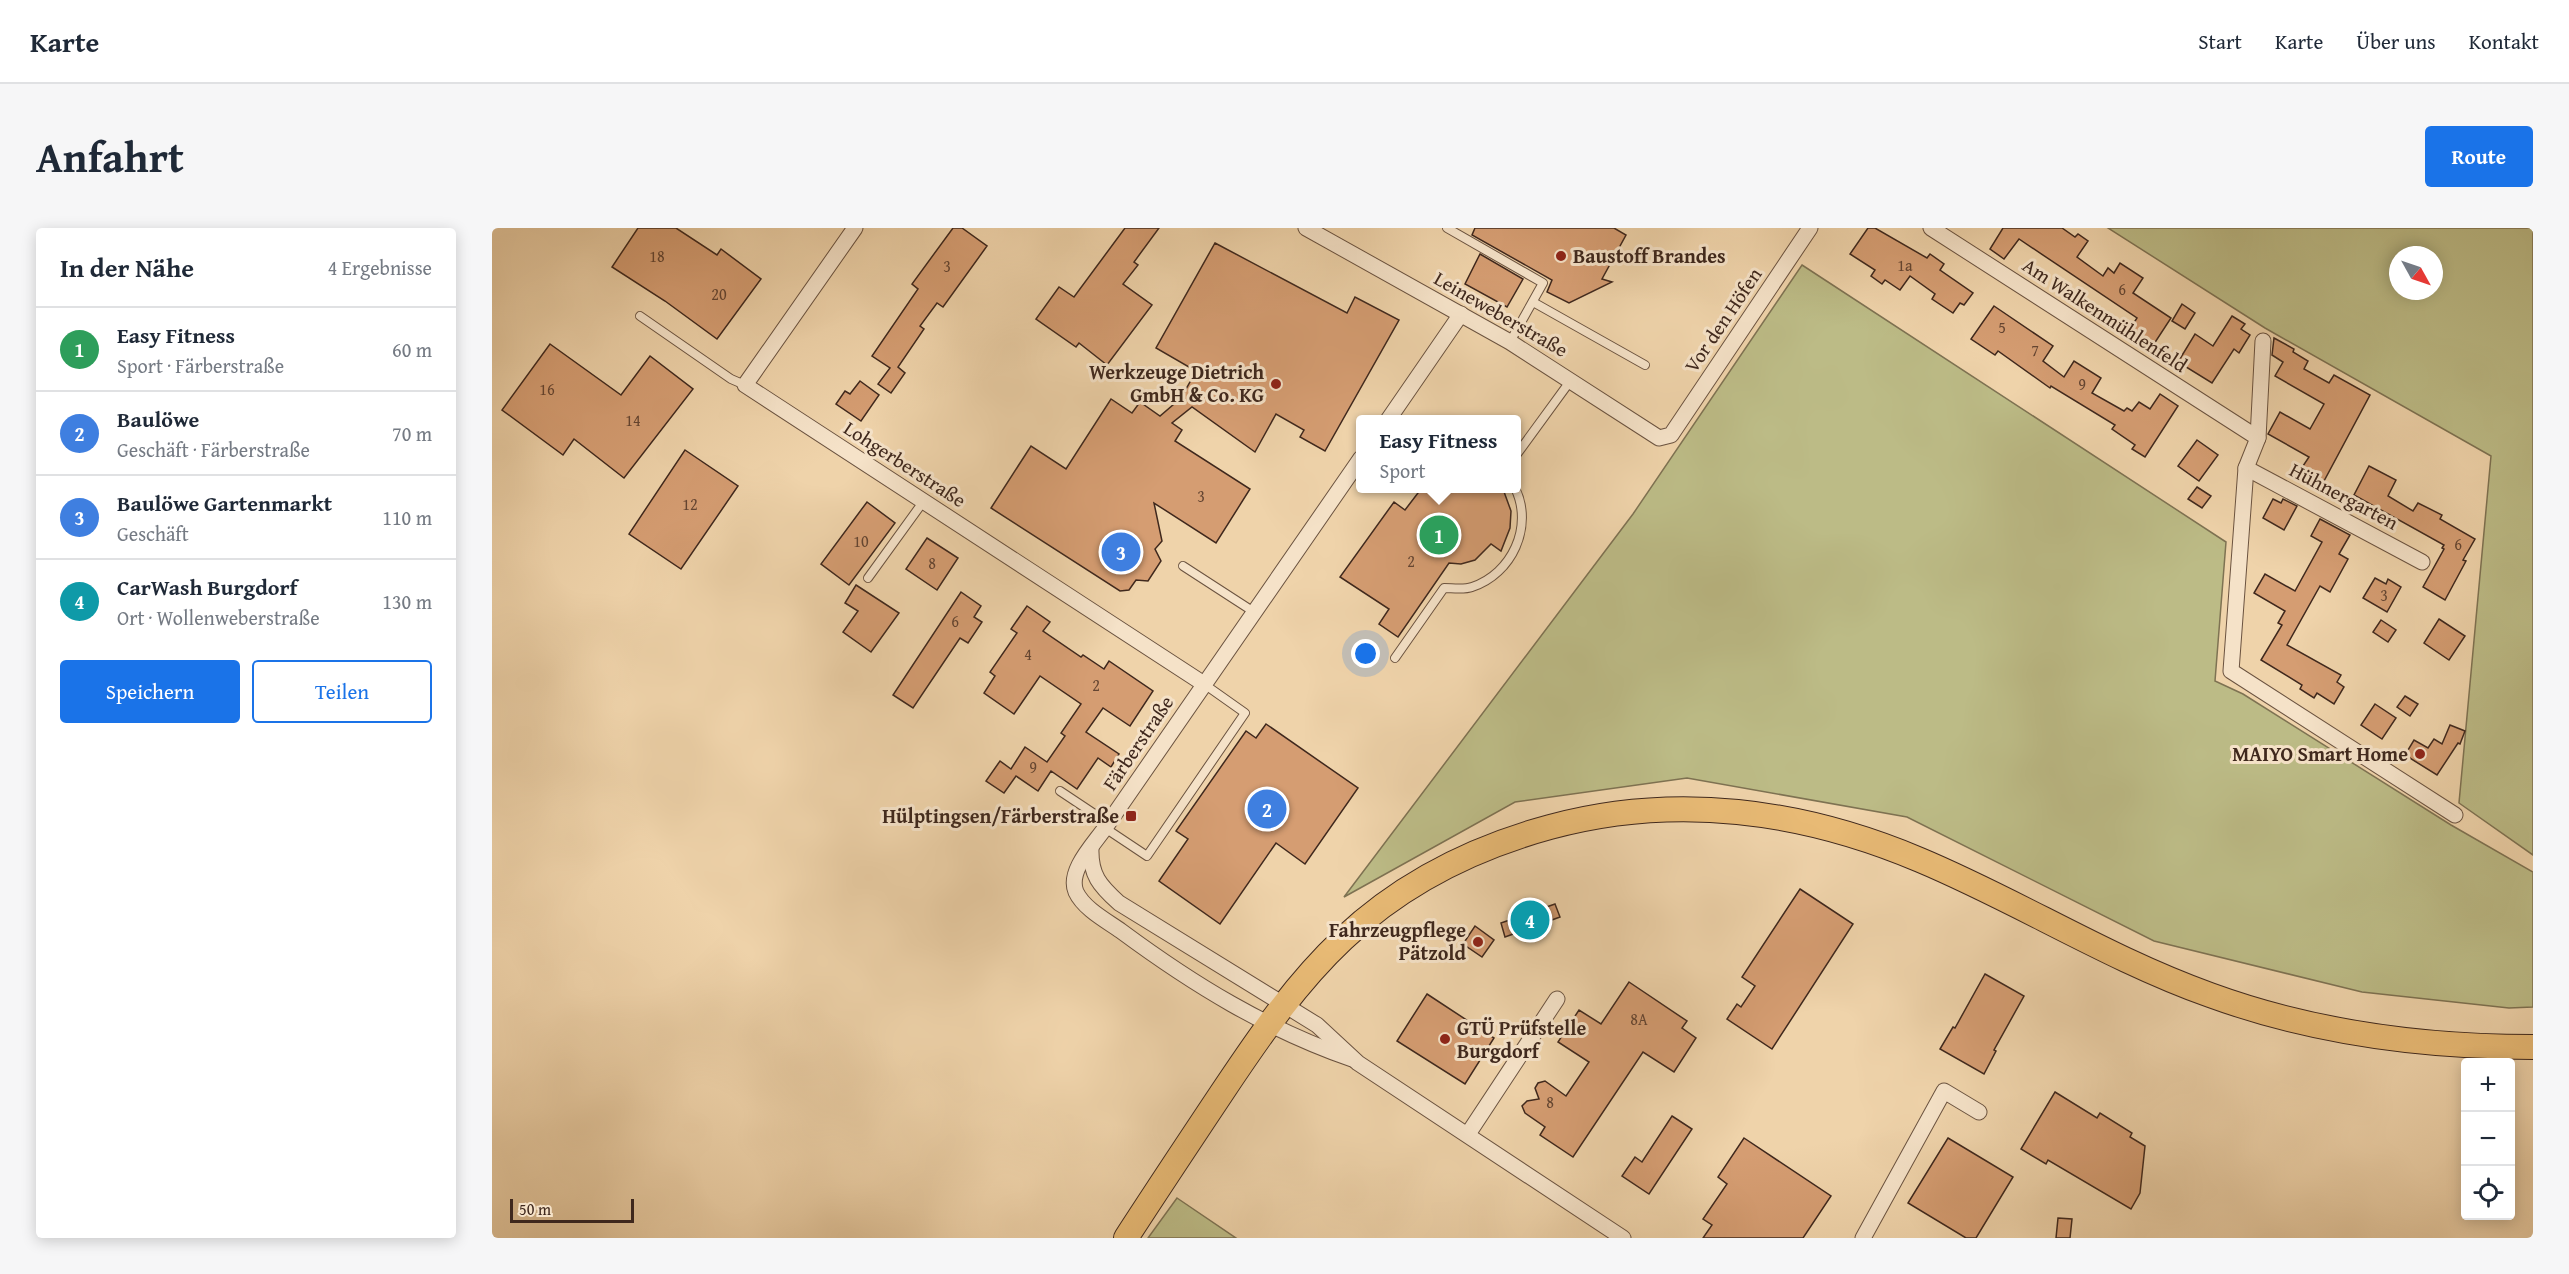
<!DOCTYPE html>
<html lang="de">
<head>
<meta charset="utf-8">
<style>
  body { margin:0; font-family:"Gentium Book Plus",serif; background:#f6f6f7; color:#1f2937 }
  .controls { position:absolute; right:18px; bottom:18px; display:grid; overflow:hidden; border-radius:6px; box-shadow:0 3px 15px #0003 }
  .controls button { width:54px; height:54px; display:grid; place-items:center; padding:0; border:0; border-bottom:2px solid #e0e1e3; background:#fff; color:#1f2937; font:30px sans-serif }
  .compass { position:absolute; left:1897px; top:18px; width:54px; height:54px; border-radius:50%; background:#fff; box-shadow:0 3px 15px #0003; rotate:130deg }
  .scale { position:absolute; left:18px; bottom:15px; width:124px; box-sizing:border-box; padding-left:6px; border:3px solid #3f281d; border-top:0; font-size:16px; line-height:21px; white-space:nowrap; color:#3f281d; -webkit-text-stroke:4px #f5e2c8; paint-order:stroke }
  .you { position:absolute; left:874px; top:426px; width:21px; height:21px; margin:-15px; border:4px solid #fff; border-radius:50%; background:#1a73e8; box-shadow:0 0 0 9px #1a73e833 }
  .badge { display:grid; place-items:center; width:39px; height:39px; border-radius:50%; background:#1a73e8; color:#fff; font-size:20px; font-weight:700 }
  .pin { position:absolute; translate:-50% -50%; border:3px solid #fff; box-shadow:0 2px 6px #0006 }
  .popup { position:absolute; left:864px; top:187px; width:165px; height:78px; box-sizing:border-box; display:grid; place-content:center; border-radius:6px; background:#fff; filter:drop-shadow(0 2px 4px #0005); font-size:20px; white-space:nowrap; color:#747a83 }
  .popup b { font-size:22px; color:#1f2937 }
  .popup::after { content:''; position:absolute; left:50%; top:100%; margin-left:-12px; border:12px solid transparent; border-top-color:#fff }
  .list { margin:0; padding:0; list-style:none }
  h2 { display:flex; justify-content:space-between; align-items:center; height:78px; margin:0; padding:0 24px; font-size:26px }
  h2 small { font-size:20px; font-weight:400; color:#747a83 }
  .list li { display:grid; grid-template-columns:39px 1fr auto; gap:18px; align-items:center; box-sizing:border-box; height:84px; padding:0 24px; border-top:2px solid #e0e1e3 }
  .list b { display:block; font-size:22px; white-space:nowrap }
  .list p { margin:0; font-size:20px; white-space:nowrap; color:#747a83 }
  .list em { font-size:20px; font-style:normal; color:#747a83 }
  .actions { display:flex; gap:12px; padding:18px 24px }
  .actions a { flex:1; padding:14px 0; border:2px solid #1a73e8; border-radius:6px; text-align:center; font-size:21px; color:#1a73e8 }
  .actions .main { background:#1a73e8; color:#fff }
  .icon { flex:none; width:33px; height:33px; fill:none; stroke:currentColor; stroke-width:2; stroke-linecap:round; stroke-linejoin:round }
  .map { position:relative; flex:none; width:2041px; height:1010px; overflow:hidden; border-radius:6px }
  header { display:flex; align-items:center; gap:36px; box-sizing:border-box; height:84px; padding:0 30px; background:#fff; border-bottom:2px solid #e0e1e3 }
  header strong { font-size:28px }
  nav { display:flex; gap:33px; margin-inline-start:auto; font-size:21px }
  .intro { display:flex; align-items:center; justify-content:space-between; box-sizing:border-box; height:144px; padding:0 36px }
  h1 { margin:0; font-size:42px }
  .button { padding:15px 27px; border-radius:6px; background:#1a73e8; color:#fff; font-size:21px; font-weight:700 }
  main { display:flex; gap:36px; padding:0 36px }
  aside { flex:1; background:#fff; border-radius:6px; box-shadow:0 3px 15px #0003 }
  .map>svg:first-child { display:block }
</style>
</head>
<body>
<header>
<strong>Karte</strong>
<nav><a>Start</a><a>Karte</a><a>Über uns</a><a>Kontakt</a></nav>
</header>
<div class="intro"><h1>Anfahrt</h1><a class="button">Route</a></div>
<main>
<aside>
<h2>In der Nähe<small>4 Ergebnisse</small></h2>
<ul class="list">
<li><span class="badge" style="background:#2e9e5b">1</span><div><b>Easy Fitness</b><p>Sport · Färberstraße</p></div><em>60 m</em></li>
<li><span class="badge" style="background:#3f7fe0">2</span><div><b>Baulöwe</b><p>Geschäft · Färberstraße</p></div><em>70 m</em></li>
<li><span class="badge" style="background:#3f7fe0">3</span><div><b>Baulöwe Gartenmarkt</b><p>Geschäft</p></div><em>110 m</em></li>
<li><span class="badge" style="background:#0f9aa8">4</span><div><b>CarWash Burgdorf</b><p>Ort · Wollenweberstraße</p></div><em>130 m</em></li>
</ul>
<div class="actions"><a class="main">Speichern</a><a>Teilen</a></div>
</aside>
<div class="map">
<svg width="2041" height="1010" viewBox="0 0 2041 1010">
  <rect width="100%" height="100%" fill="#efd3aa"/>
  <filter id="stains"><feTurbulence type="fractalNoise" baseFrequency=".00333" numOctaves="4"/><feColorMatrix values="0 0 0 0 .2 0 0 0 0 .09 0 0 0 0 .02 0 0 0 .5 -.17"/></filter>
  <radialGradient id="worn" r=".72"><stop offset=".6" stop-color="#630" stop-opacity="0"/><stop offset="1" stop-color="#630" stop-opacity=".3"/></radialGradient>
  <!-- green -->
  <g fill="#bcbb86" stroke="#7e7252" stroke-width="1.5" fill-rule="evenodd">
    <path d="M1616 0H2041V627L1967 575 1999 228 1773 100ZM1906 27H1942V63H1906Z"/>
    <path d="M1310 37 1734 314 1723 453 1751 466 1959 597 2041 644V779L2017 780 1870 764 1662 713 1415 589 1195 550 1023 574 852 669 1141 286Z"/>
    <path d="M685 970 744 1010H656Z"/>
  </g>
  <!-- building -->
  <g fill="#d59d72" stroke="#3f281d" stroke-width="1.5">
    <path d="M146 0H184L225 27 229 21 269 51 225 111 173 73 120 39Z"/>
    <path d="M461 0H470L495 18 451 79 445 75 428 98 432 101 406 139 413 145 399 165 386 156 398 140 380 128 426 61 420 56Z"/>
    <path d="M633 0H667L642 34 646 37 631 56 660 77 615 137 587 115 584 119 544 91 567 59 582 69Z"/>
    <path d="M983 0H1122L1134 7 1110 51 1120 54 1077 75 1055 64 1060 52 980 7Z"/>
    <path d="M1376 0H1383L1435 30 1438 26 1452 36 1448 42 1481 65 1472 77 1468 75 1461 85 1440 71 1443 66 1418 48 1408 62 1393 52 1390 56 1379 48 1383 42 1358 26Z"/>
    <path d="M1511 0H1570L1583 9 1586 6 1596 13 1585 29 1611 48 1616 40 1622 45 1628 35 1651 50 1641 65 1679 90 1662 116 1638 101 1645 90 1527 11 1512 31 1498 21Z"/>
    <path d="M723 15 855 85 863 69 907 92 833 223 808 209 812 202 784 186 763 224 700 179 680 195 690 202 683 213 758 261 724 315 662 275 670 313 663 321 669 333 656 353 644 352 637 362 628 363 499 280 539 218 574 241 619 171 640 185 648 174 668 188 689 170 704 143 664 120Z"/>
    <path d="M988 26 1031 51 1015 79 973 56Z"/>
    <path d="M1690 76 1703 85 1693 101 1680 93Z"/>
    <path d="M1502 78 1561 118 1551 133 1572 149 1582 133 1609 150 1600 165 1632 183 1635 180 1640 183 1647 174 1658 181 1668 166 1686 178 1653 229 1640 221 1643 217 1620 201 1623 197 1559 158 1558 160 1506 123 1503 127 1479 111Z"/>
    <path d="M1740 88 1753 96 1749 101 1758 107 1747 125 1742 121 1720 155 1686 134 1703 106 1721 118Z"/>
    <path d="M1782 110 1802 121 1801 124 1816 133 1812 141 1837 155 1842 147 1878 167 1832 253 1809 241 1817 229 1776 206 1788 184 1818 201 1832 176 1783 148 1791 134 1780 127Z"/>
    <path d="M58 116 129 167 158 128 201 161 132 250 82 211 71 227 10 182Z"/>
    <path d="M368 153 387 167 369 193 344 176 353 163 358 166Z"/>
    <path d="M1705 212 1726 227 1707 253 1686 238Z"/>
    <path d="M193 222 246 258 189 341 137 306Z"/>
    <path d="M1877 238 1904 252 1896 268 1921 283 1926 275 1950 287 1948 291 1983 311 1971 332 1974 333 1953 372 1931 359 1952 321 1950 320 1952 317 1862 267Z"/>
    <path d="M1705 259 1719 268 1710 280 1696 271Z"/>
    <path d="M929 261H1011L1019 283 1018 300 1009 323 999 316 983 332 969 336 957 335 906 409 887 396 897 381 848 349 902 274 913 282Z"/>
    <path d="M1781 271 1789 275 1791 271 1805 278 1792 302 1771 290Z"/>
    <path d="M375 274 403 295 357 357 329 336Z"/>
    <path d="M1828 291 1858 307 1847 326 1856 331 1838 364 1828 358 1795 417 1849 447 1845 454 1852 459 1842 476 1825 465 1822 470 1808 461 1810 457 1769 432 1790 397 1786 395 1793 383 1762 365 1773 346 1803 363 1830 314 1819 308Z"/>
    <path d="M435 310 466 330 445 362 414 341Z"/>
    <path d="M1883 350 1894 356 1896 351 1909 359 1895 384 1871 370Z"/>
    <path d="M364 357 407 385 379 424 351 404 366 383 353 375Z"/>
    <path d="M469 364 489 378 482 389 490 394 476 415 468 410 421 480 401 467Z"/>
    <path d="M535 378 558 394 551 403 589 429 591 427 612 441 617 433 661 463 638 498 611 480 594 504 627 526 619 539 606 530 585 561 559 543 546 563 524 548 512 565 494 553 508 533 519 541 533 519 555 534 573 508 569 505 589 476 548 448 522 486 492 465 503 448 498 444 525 405 519 401Z"/>
    <path d="M1947 391 1973 408 1957 432 1932 415Z"/>
    <path d="M1889 392 1904 402 1896 414 1881 404Z"/>
    <path d="M1913 468 1926 476 1918 488 1905 479Z"/>
    <path d="M1883 476 1904 490 1890 511 1869 497Z"/>
    <path d="M774 496 866 560 813 636 784 615 728 696 667 653 696 611 684 603 754 503 764 510Z"/>
    <path d="M1958 497 1973 503 1968 516 1966 515 1945 547 1913 527 1922 512 1936 520 1942 511 1950 516Z"/>
    <path d="M1308 661 1361 696 1280 821 1235 791 1245 776 1249 779 1263 758 1250 749Z"/>
    <path d="M1063 676 1068 689 1013 709 1009 695Z"/>
    <path d="M983 698 1002 712 990 729 971 716Z"/>
    <path d="M1493 746 1532 768 1502 822 1504 823 1492 846 1448 821 1461 799 1463 800Z"/>
    <path d="M1137 754 1195 793 1190 800 1204 810 1182 844 1151 824 1081 929 1048 907 1053 899 1033 885 1030 878 1035 873 1047 871 1043 860 1046 855 1053 853 1074 868 1097 834 1066 814 1087 782 1109 796Z"/>
    <path d="M935 766 1002 810 973 856 905 813Z"/>
    <path d="M1563 864 1605 890 1608 885 1640 905 1638 909 1653 918 1648 965 1639 981 1556 932 1554 936 1529 921Z"/>
    <path d="M1180 888 1200 901 1157 966 1130 948 1143 929 1150 934Z"/>
    <path d="M1252 910 1339 968 1311 1010H1211L1220 997 1211 991 1235 956 1226 949Z"/>
    <path d="M1456 910 1521 949 1484 1010H1474L1416 975Z"/>
    <path d="M1566 990 1580 991 1578 1010H1564Z"/>
  </g>
  <g fill="none" stroke-linecap="round" stroke-linejoin="round">
    <defs>
      <g id="service">
        <path d="M955 0 1051 55 1018 114"/>
        <path d="M1041 74 1153 137"/>
        <path d="M148 88 239 151 253 157"/>
        <path d="M1025 226 1079 152"/>
        <path d="M691 338 762 384"/>
        <path d="M376 350 431 274"/>
        <path d="M903 430 952 360C960 360 972 362 980 359 1020 346 1042 298 1023 260"/>
        <path d="M568 563 616 595"/>
        <path d="M613 600 655 628 753 485 712 456"/>
      </g>
      <g id="minor">
        <path d="M363 0 253 157 712 456"/>
        <path d="M814 0 1018 114 1167 210 1179 207 1318 0"/>
        <path d="M1439 0 1766 210 1754 240 1739 443 1963 587"/>
        <path d="M896 192 969 86"/>
        <path d="M1766 210 1771 113"/>
        <path d="M1754 240 1930 334"/>
        <path d="M599 620C598 647 608 658 627 675L825 797 866 835 1131 1010"/>
        <path d="M860 831C774 801 702 757 629 703 615 693 592 681 584 664 575 643 602 616 613 600L869 230"/>
        <path d="M976 906 1065 771"/>
        <path d="M1371 1010 1452 863 1487 884"/>
      </g>
      <path id="primary" d="M634 1010C665 962 697 914 729 866 765 812 803 756 851 711 909 656 981 620 1058 599 1183 565 1310 582 1428 632 1526 673 1617 731 1718 767 1822 805 1931 819 2041 819"/>
    </defs>
    <!-- service casing -->
    <use href="#service" stroke="#6b5340" stroke-width="10"/>
    <!-- minor casing -->
    <use href="#minor" stroke="#6b5340" stroke-width="17"/>
    <!-- primary casing -->
    <use href="#primary" stroke="#3f281d" stroke-width="26"/>
    <!-- service -->
    <use href="#service" stroke="#f5e2c8" stroke-width="8"/>
    <!-- minor -->
    <use href="#minor" stroke="#f5e2c8" stroke-width="15"/>
    <!-- primary -->
    <use href="#primary" stroke="#e8ba75" stroke-width="24"/>
  </g>
  <!-- markers -->
  <g fill="#8f2418" stroke="#f5e2c8" stroke-width="2">
    <circle cx="1069" cy="28" r="6"/>
    <circle cx="784" cy="156" r="6"/>
    <circle cx="1928" cy="526" r="6"/>
    <rect x="633" y="582" width="12" height="12" rx="3"/>
    <circle cx="986" cy="714" r="6"/>
    <circle cx="953" cy="811" r="6"/>
  </g>
  <g text-anchor="middle" stroke-width="6" stroke-linejoin="round" paint-order="stroke">
    <!-- number labels -->
    <g font-size="16" fill="#644532">
      <text x="165" y="34">18</text>
      <text x="1413" y="43">1a</text>
      <text x="455" y="44">3</text>
      <text x="1630" y="67">6</text>
      <text x="227" y="72">20</text>
      <text x="1510" y="105">5</text>
      <text x="1543" y="128">7</text>
      <text x="1590" y="162">9</text>
      <text x="55" y="167">16</text>
      <text x="141" y="198">14</text>
      <text x="709" y="274">3</text>
      <text x="198" y="282">12</text>
      <text x="369" y="319">10</text>
      <text x="1966" y="322">6</text>
      <text x="919" y="339">2</text>
      <text x="440" y="341">8</text>
      <text x="1892" y="373">3</text>
      <text x="463" y="399">6</text>
      <text x="536" y="432">4</text>
      <text x="604" y="463">2</text>
      <text x="541" y="545">9</text>
      <text x="1147" y="797">8A</text>
      <text x="1058" y="880">8</text>
    </g>
    <!-- poi labels -->
    <g font-size="20" font-weight="bold" fill="#3f281d" stroke="#f5e2c8" text-anchor="end">
      <text x="1081" y="35" text-anchor="start">Baustoff Brandes</text>
      <text x="772" y="151">Werkzeuge Dietrich<tspan x="772" dy="23">GmbH &amp; Co. KG</tspan></text>
      <text x="1916" y="533">MAIYO Smart Home</text>
      <text x="627" y="595">Hülptingsen/Färberstraße</text>
      <text x="974" y="709">Fahrzeugpflege<tspan x="974" dy="23">Pätzold</tspan></text>
      <text x="965" y="807" text-anchor="start">GTÜ Prüfstelle<tspan x="965" dy="23">Burgdorf</tspan></text>
    </g>
    <!-- street labels -->
    <g font-size="20" fill="#3f281d" stroke="#f5e2c8">
      <text transform="translate(1009 86) rotate(30)" y="7">Leineweberstraße</text>
      <text transform="translate(1613 87) rotate(33)" y="7">Am Walkenmühlenfeld</text>
      <text transform="translate(1231 92) rotate(-56)" y="7">Vor den Höfen</text>
      <text transform="translate(413 236) rotate(33)" y="7">Lohgerberstraße</text>
      <text transform="translate(1852 268) rotate(28)" y="7">Hühnergarten</text>
      <text transform="translate(646 515) rotate(-56)" y="7">Färberstraße</text>
    </g>
  </g>
  <rect width="100%" height="100%" filter="url(#stains)"/>
  <rect width="100%" height="100%" fill="url(#worn)"/>
</svg>
<div class="controls">
<button>+</button>
<button>−</button>
<button><svg class="icon" aria-label="locate" viewBox="0 0 24 24"><circle cx="12" cy="12" r="6"/><path d="M12 2v4M12 18v4M2 12h4M18 12h4"/></svg></button>
</div>
<svg class="compass" viewBox="-18 -18 36 36"><path d="M0-13l5 13h-10z" fill="#e53935"/><path d="M0 13l5-13h-10z" fill="#747a83"/></svg>
<div class="scale">50 m</div>
<div class="you"></div>
<div class="pin badge" style="left:947px;top:307px;background:#2e9e5b">1</div>
<div class="popup"><b>Easy Fitness</b>Sport</div>
<div class="pin badge" style="left:775px;top:581px;background:#3f7fe0">2</div>
<div class="pin badge" style="left:629px;top:324px;background:#3f7fe0">3</div>
<div class="pin badge" style="left:1038px;top:692px;background:#0f9aa8">4</div>
</div>
</main>
</body>
</html>
